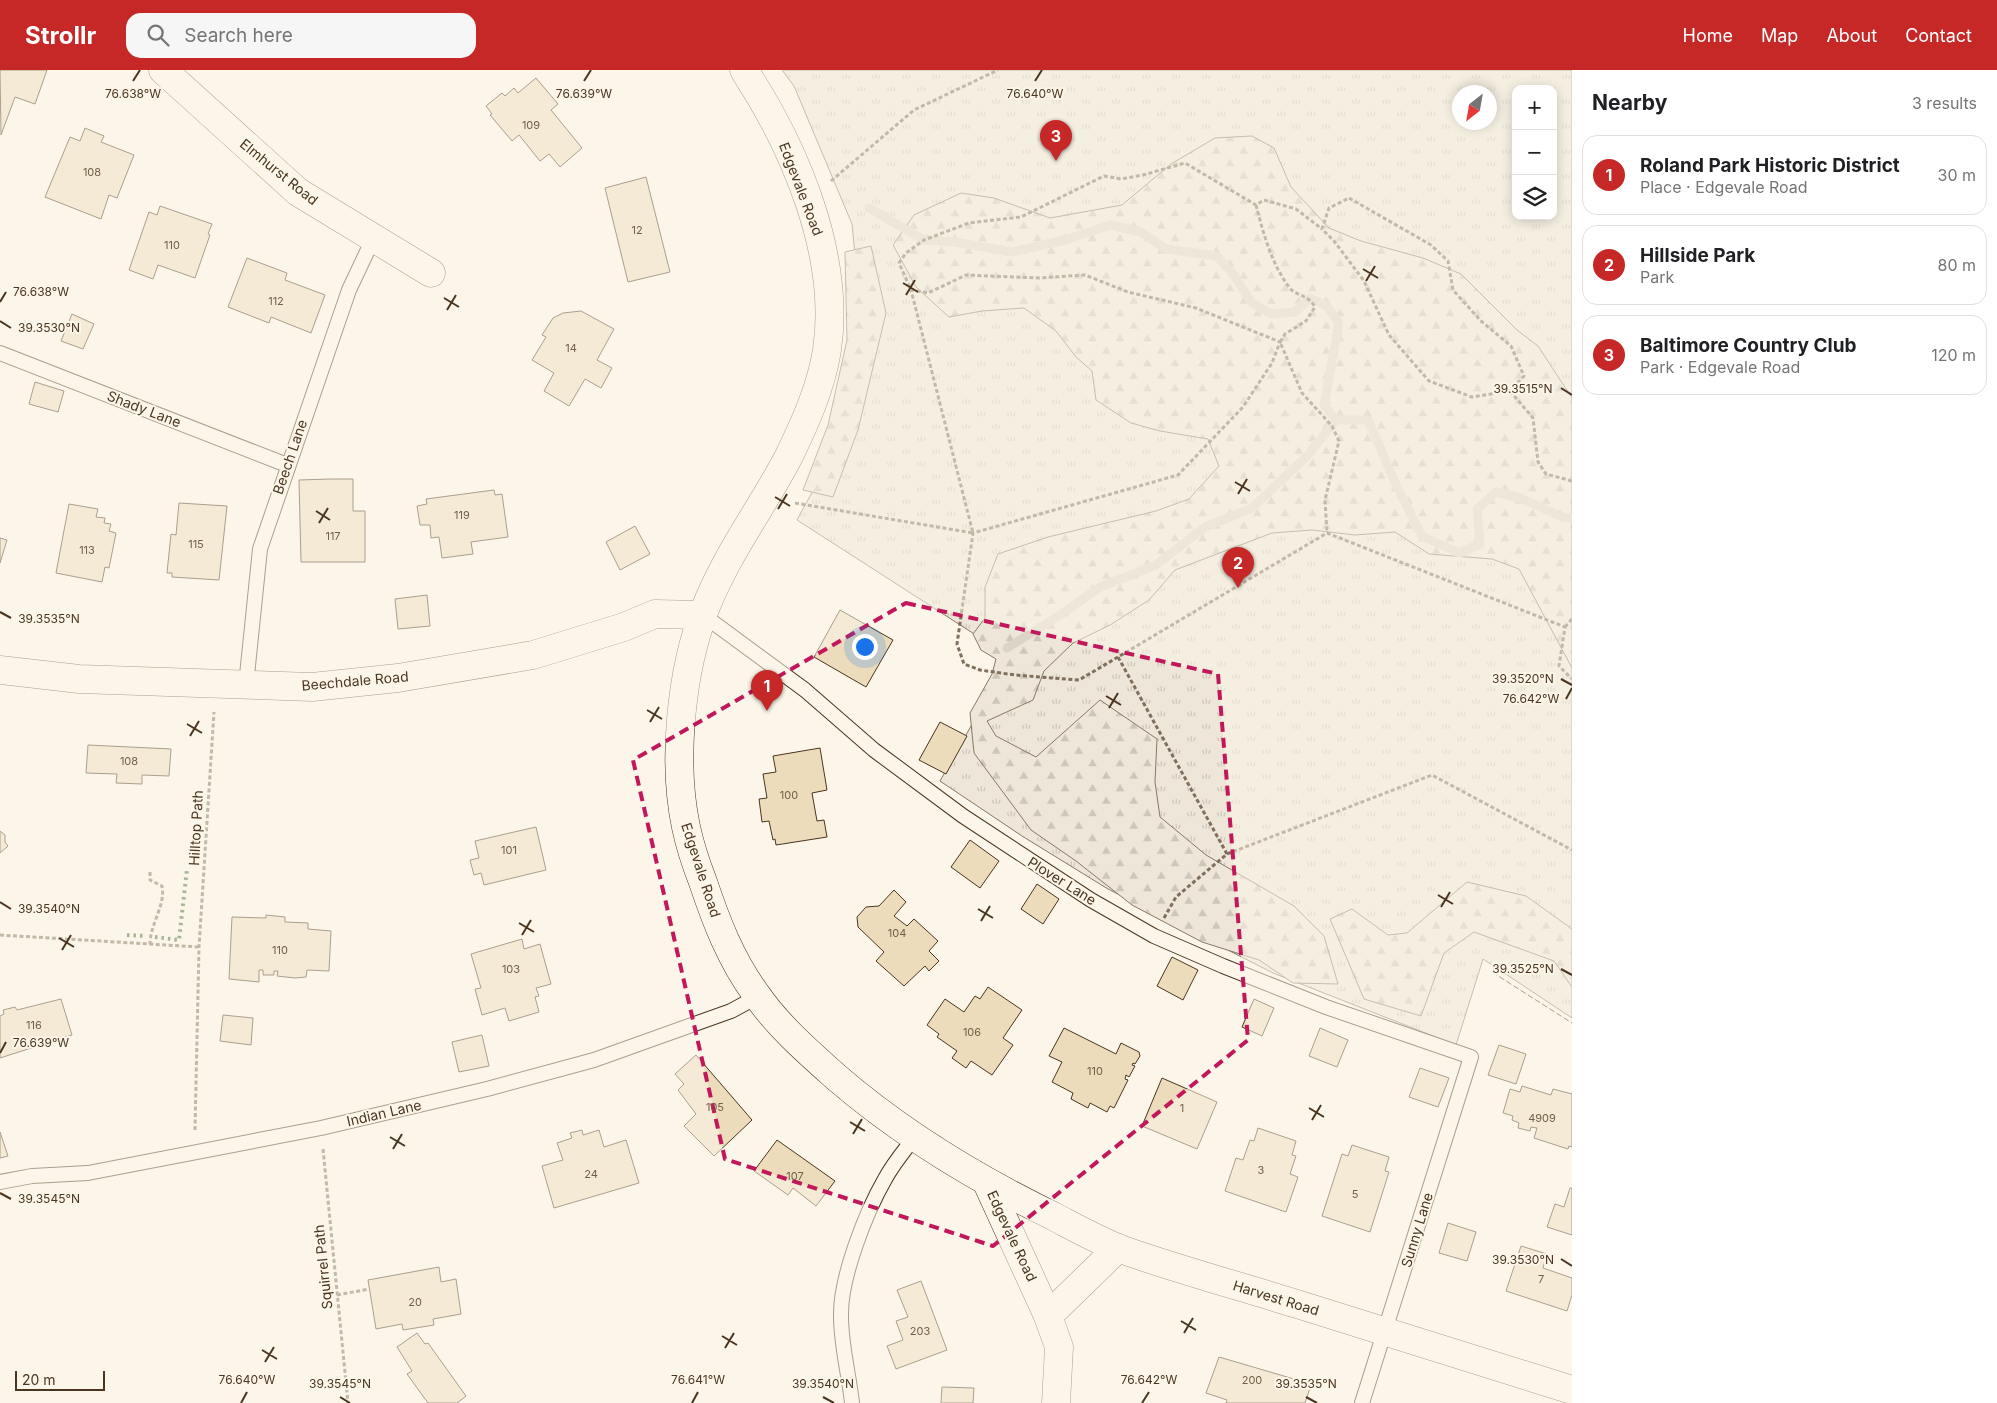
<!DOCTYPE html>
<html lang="en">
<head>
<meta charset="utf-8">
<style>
  body { margin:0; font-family:Inter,sans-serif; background:#f6f6f6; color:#202124 }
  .controls { position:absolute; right:15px; top:15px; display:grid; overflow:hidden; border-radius:10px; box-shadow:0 2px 12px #0003 }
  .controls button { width:45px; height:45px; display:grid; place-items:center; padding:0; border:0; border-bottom:1px solid #e0e0e0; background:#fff; color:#202124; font:25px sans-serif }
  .compass { position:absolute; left:1452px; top:15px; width:45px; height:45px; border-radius:50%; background:#fff; box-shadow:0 2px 12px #0003; rotate:211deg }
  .scale { position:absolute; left:15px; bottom:12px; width:90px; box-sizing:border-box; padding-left:5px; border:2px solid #4a3520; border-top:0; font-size:14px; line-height:18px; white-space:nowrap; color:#4a3520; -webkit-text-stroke:4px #fbf6e9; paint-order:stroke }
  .you { position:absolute; left:864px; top:576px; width:18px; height:18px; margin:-12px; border:4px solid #fff; border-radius:50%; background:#1a73e8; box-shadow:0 0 0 8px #1a73e833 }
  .badge { display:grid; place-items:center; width:32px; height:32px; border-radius:50%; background:#c62828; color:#fff; font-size:16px; font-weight:700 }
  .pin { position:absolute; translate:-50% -41px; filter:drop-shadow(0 1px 2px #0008) }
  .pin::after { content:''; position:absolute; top:26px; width:18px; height:15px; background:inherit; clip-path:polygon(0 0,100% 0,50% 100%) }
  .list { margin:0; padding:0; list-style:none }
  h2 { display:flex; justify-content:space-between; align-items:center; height:65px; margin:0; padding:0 20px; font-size:21px }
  h2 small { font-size:16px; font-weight:400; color:#757577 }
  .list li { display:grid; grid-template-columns:32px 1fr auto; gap:15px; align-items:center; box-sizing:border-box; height:80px; margin:0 10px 10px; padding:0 10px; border:1px solid #e0e0e0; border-radius:15px }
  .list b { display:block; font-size:19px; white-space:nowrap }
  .list p { margin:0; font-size:16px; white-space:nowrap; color:#757577 }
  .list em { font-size:16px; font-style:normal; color:#757577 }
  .icon { flex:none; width:28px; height:28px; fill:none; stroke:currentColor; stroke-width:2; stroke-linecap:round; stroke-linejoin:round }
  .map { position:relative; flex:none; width:1572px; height:1333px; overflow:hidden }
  header { display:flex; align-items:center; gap:30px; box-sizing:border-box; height:70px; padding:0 25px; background:#c62828; color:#fff }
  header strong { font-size:24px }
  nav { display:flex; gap:28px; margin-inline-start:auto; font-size:18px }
  .search { width:350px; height:45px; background:#f6f6f6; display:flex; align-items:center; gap:12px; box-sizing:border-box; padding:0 18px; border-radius:15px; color:#757577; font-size:19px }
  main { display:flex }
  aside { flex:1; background:#fff }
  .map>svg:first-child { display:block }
</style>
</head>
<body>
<header>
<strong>Strollr</strong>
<div class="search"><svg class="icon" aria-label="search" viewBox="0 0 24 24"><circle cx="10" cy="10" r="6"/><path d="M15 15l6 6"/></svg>Search here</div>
<nav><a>Home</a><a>Map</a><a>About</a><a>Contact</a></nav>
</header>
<main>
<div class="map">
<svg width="1572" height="1333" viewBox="0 0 1572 1333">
  <defs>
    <pattern id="grass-tufts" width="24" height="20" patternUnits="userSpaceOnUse" patternTransform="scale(1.25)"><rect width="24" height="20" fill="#ede6d9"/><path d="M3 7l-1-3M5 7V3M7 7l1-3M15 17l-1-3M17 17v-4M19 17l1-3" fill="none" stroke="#cdc6ba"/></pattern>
    <pattern id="forest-firs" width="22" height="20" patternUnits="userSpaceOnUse" patternTransform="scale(1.25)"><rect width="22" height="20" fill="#ede6d9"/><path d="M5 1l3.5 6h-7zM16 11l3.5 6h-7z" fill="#cdc6ba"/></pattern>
  </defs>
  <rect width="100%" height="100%" fill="#fbf6e9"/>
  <!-- grass -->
  <path fill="url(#grass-tufts)" stroke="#887966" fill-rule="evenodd" d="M782 0H1572V948L1483 889 1456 975 1273 903 1108 819 1022 766 940 711 1010 587 797 450 816 415 860 236 852 154 794 16ZM1516 19H1553V146H1516ZM1460 22H1490V52H1460Z"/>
  <!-- forest -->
  <g fill="url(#forest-firs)" stroke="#887966">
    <path d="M1252 66 1274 78 1291 117 1329 158 1361 171 1423 188 1461 204 1517 260 1538 276 1572 328V598L1519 499 1492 489 1429 484 1395 462 1355 465 1312 460 1272 463 1175 500 1149 530 1110 555 1073 573 1044 601 1033 630 987 651 996 666 1036 687 1100 630 1157 669 1155 712 1160 747 1206 785 1294 836 1324 866 1338 914 1293 913 1259 890 1202 872 1132 835 1076 791 1031 760 974 683 970 643 992 604 996 589 981 580 973 564 985 548V517L998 484 1048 467 1156 441 1189 429 1219 396 1208 369 1160 361 1131 353 1096 330 1092 301 1076 287 1056 261 1024 238 982 241 949 247 916 217 893 175 914 145 961 123 994 128 1050 148 1122 135 1171 94 1215 68Z"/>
    <path d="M871 176 886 243 858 360 833 427 803 420 828 355 847 270 845 182Z"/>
    <path d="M1467 812 1526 826 1572 859V917L1554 891 1474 862 1444 883 1421 946 1364 929 1330 849 1352 839 1388 865 1407 863Z"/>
  </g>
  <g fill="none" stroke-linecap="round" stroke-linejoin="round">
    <!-- stream -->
    <g stroke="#dcd4c6" stroke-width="9">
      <path d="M869 138 924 170 955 172 1012 182 1065 170 1110 155 1141 162 1166 179 1217 186 1233 204 1252 233 1271 244 1295 242 1310 228 1327 236 1339 253 1324 335 1336 350"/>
      <path d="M1007 578 1057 547 1100 517 1156 495 1205 457 1252 438 1307 386 1336 350H1368L1398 419 1422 466 1459 483 1480 474 1477 439 1496 422 1521 428 1562 447 1572 448"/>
    </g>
  </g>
  <!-- building -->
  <g fill="#ecdcbc" stroke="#4a3520">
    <path d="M0 0H47L35 34 15 27 1 65Z"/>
    <path d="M536 8 558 34 551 40 582 78 560 97 549 84 540 91 519 65 512 71 490 45 492 44 486 36 502 23 505 26 514 18 518 23Z"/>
    <path d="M85 58 104 66 101 72 134 85 117 128 109 125 101 149 45 127 70 67 80 71Z"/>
    <path d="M646 107 670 202 628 212 605 118Z"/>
    <path d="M160 136 212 154 208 164 210 165 195 208 158 195 153 209 129 200 149 142 157 145Z"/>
    <path d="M247 188 287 203 285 210 325 225 311 263 271 247 269 253 228 237Z"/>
    <path d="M581 241 614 259 597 290 612 298 601 318 585 309 569 336 544 321 554 303 532 290 546 267 542 265 553 248 563 243Z"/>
    <path d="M72 244 94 254 83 279 61 271Z"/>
    <path d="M35 312 64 321 58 342 29 334Z"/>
    <path d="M331 409H353V441H365V492H301L299 410Z"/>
    <path d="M494 420 495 425 502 424 508 467 471 472 473 484 442 488 439 467 431 468 430 455H420L417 436 427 434 426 429Z"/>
    <path d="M179 433 227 436 219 510 172 507V503H167L171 464 176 465Z"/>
    <path d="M69 434 98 439 96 447 105 448 104 453 111 454 109 461 116 463 109 498 105 497 102 512 56 503Z"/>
    <path d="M635 456 650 484 620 500 606 472Z"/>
    <path d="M0 468 7 470 0 493Z"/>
    <path d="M427 525 430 556 398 559 395 529Z"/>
    <path d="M840 540 893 570 866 617 814 587Z"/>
    <path d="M940 652 967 666 946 704 919 690Z"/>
    <path d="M88 675 171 679 169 706 142 705V714L116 713 117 704 86 703Z"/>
    <path d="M820 678 827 720 812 723 817 751 824 750 827 767 776 775 775 769 773 770 769 751 762 752 759 729 767 728 763 704 776 702 773 686Z"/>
    <path d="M536 757 546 800 484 815 481 803 474 805 470 790 479 788 475 771Z"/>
    <path d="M0 761 5 765V772L8 776 0 783Z"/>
    <path d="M970 770 999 791 980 818 951 797Z"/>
    <path d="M1037 814 1059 829 1043 854 1021 839Z"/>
    <path d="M894 820 906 832 894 846 907 856 914 849 938 871 929 881 939 891 929 901 925 896 904 916 876 891 884 882 858 857 857 847 866 837 879 836Z"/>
    <path d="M266 845 285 847V852L308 853V859L331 861 329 901 307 900 306 907 295 908 277 906 278 901H274V905H263V900H259V912L229 909 232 847 266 848Z"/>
    <path d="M522 869 524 879 540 874 551 914 536 918 539 926 535 927 539 942 509 951 505 938 482 945 475 919 481 918 471 884Z"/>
    <path d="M1172 887 1198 900 1183 930 1157 916Z"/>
    <path d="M988 917 1022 940 1003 968 1013 975 992 1005 971 991 966 998 952 988 957 981 937 967 939 964 927 955 945 929 964 942 975 926 980 929Z"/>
    <path d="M61 929 72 965 0 988V946L4 944 3 940 15 937 17 940Z"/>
    <path d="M1254 929 1274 938 1262 966 1242 957Z"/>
    <path d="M223 945 253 948 251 975 220 971Z"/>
    <path d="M1064 958 1116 984 1121 973 1139 982 1140 986 1135 994 1133 993 1132 995 1135 996 1129 1007 1126 1005 1125 1009 1128 1010 1114 1038 1110 1036 1107 1042 1090 1033 1088 1038 1071 1029 1073 1023 1052 1012 1062 992 1049 986Z"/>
    <path d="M1320 958 1348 970 1337 997 1309 986Z"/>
    <path d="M482 965 489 996 459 1002 452 972Z"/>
    <path d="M1499 975 1526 984 1516 1014 1488 1005Z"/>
    <path d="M696 985 752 1050 714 1086 684 1056 696 1044 678 1020 684 1014 675 1004Z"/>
    <path d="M1420 998 1449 1008 1438 1037 1409 1027Z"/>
    <path d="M1162 1008 1217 1032 1197 1079 1142 1056Z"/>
    <path d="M1522 1016 1551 1025 1553 1019 1572 1024V1077L1569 1076 1568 1079 1534 1068 1537 1058 1531 1057 1530 1061 1518 1058 1519 1053 1512 1050 1513 1046 1503 1043 1510 1019 1520 1022Z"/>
    <path d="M1258 1058 1296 1071 1292 1085 1296 1086 1290 1104 1298 1107 1286 1142 1225 1121 1236 1088 1243 1090 1250 1070 1254 1071Z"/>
    <path d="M582 1060 583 1065 599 1060 604 1077 626 1070 639 1113 554 1138 542 1096 563 1090 557 1073 572 1068 570 1063Z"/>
    <path d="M0 1062 8 1086 0 1088Z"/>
    <path d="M777 1070 835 1111 816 1136 793 1118 788 1125 754 1101Z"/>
    <path d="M1352 1075 1389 1087 1385 1101 1389 1102 1370 1162 1322 1146 1342 1084 1348 1086Z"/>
    <path d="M1570 1118H1572V1165L1547 1157 1555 1134 1564 1137Z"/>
    <path d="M1448 1153 1476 1162 1467 1191 1439 1183Z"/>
    <path d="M1521 1176 1547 1184 1543 1198 1572 1208V1225L1567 1241 1506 1221Z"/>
    <path d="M439 1197 441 1212 456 1209 461 1244 433 1249 434 1255 403 1260 402 1254 376 1259 368 1210Z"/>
    <path d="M921 1211 947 1280 896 1299 887 1276 903 1270 896 1251 908 1247 897 1220Z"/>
    <path d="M417 1263 425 1274 428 1273 466 1326 457 1333H428L407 1304 412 1301 397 1277Z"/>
    <path d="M1219 1287 1294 1309 1293 1312 1310 1318 1305 1333H1226L1227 1330 1206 1323Z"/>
    <path d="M942 1317 974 1318 973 1333H941Z"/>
  </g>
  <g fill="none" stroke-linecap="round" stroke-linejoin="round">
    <defs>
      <g id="service">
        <path d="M0 283 287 395"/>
        <path d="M703 545 805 620 874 680 963 746 1091 830 1154 866 1223 896 1326 937 1471 987 1362 1333"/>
        <path d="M246 615 260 479 349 220 373 169"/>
        <path d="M0 1112 32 1106 88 1103 321 1058 487 1019 594 990 731 941 757 927"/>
        <path d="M852 1333C849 1304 841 1276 841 1246 840 1208 866 1142 885 1109 893 1094 904 1081 914 1068"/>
      </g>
      <g id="minor">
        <path d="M163 0 298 122 431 203"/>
        <path d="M744 0C795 78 841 185 827 280 821 318 805 353 788 388 761 439 726 485 705 539 681 601 672 691 686 757 690 776 696 794 703 812 716 851 731 890 756 924 777 955 808 982 836 1007 902 1064 975 1108 1053 1146 1076 1158 1099 1171 1123 1180 1180 1200 1239 1216 1297 1234 1388 1263 1480 1291 1572 1320"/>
        <path d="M0 600 79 609 312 617 398 608 533 585 624 557 655 544 703 545"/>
        <path d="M988 1115 1048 1246 1059 1277 1056 1333"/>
        <path d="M1048 1246 1118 1178"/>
      </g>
    </defs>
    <!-- service casing -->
    <use href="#service" stroke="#4a3520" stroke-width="16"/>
    <!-- minor casing -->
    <use href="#minor" stroke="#4a3520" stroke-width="29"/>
    <!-- path -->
    <g stroke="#7f6f5c" stroke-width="3" stroke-dasharray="4 2.5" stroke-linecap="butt">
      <path d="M831 111 914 40 998 0"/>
      <path d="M1349 128 1431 175 1448 191 1453 220 1481 251 1511 276 1524 306 1510 321 1472 327 1429 311 1389 265 1364 211 1334 171 1322 159 1329 138Z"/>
      <path d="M1256 135C1263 162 1271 193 1289 217 1296 227 1307 223 1315 237L1306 251 1285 264 1280 272 1302 323 1332 356 1339 371 1325 430 1327 463"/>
      <path d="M1510 321 1533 348 1538 392 1546 404 1572 411"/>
      <path d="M795 433 973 463 911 220"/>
      <path d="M1565 557 1572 549"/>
      <path d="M1118 587 1079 610 1015 605 980 600 964 594 957 574 973 463 1178 405 1243 337 1272 293 1280 272 1196 238 1128 222 1085 205 1039 208 966 205 928 223 911 220 899 193 906 183 924 170 969 153 1021 147 1104 106 1121 109 1143 105 1185 93 1256 135 1264 130 1296 139 1322 159"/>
      <path d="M1227 784 1118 587 1327 463 1565 557 1559 596 1572 609"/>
      <path d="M150 802V810L162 816C166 835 150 854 150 874"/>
      <path d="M1164 848 1176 827 1227 784 1432 705 1572 780"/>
      <path d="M0 865 199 877"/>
      <path d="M195 1060 199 877 214 642"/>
      <path d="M323 1079 348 1333"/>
      <path d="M337 1225 369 1219"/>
    </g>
    <!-- service -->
    <use href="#service" stroke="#fbf6e9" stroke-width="14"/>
    <!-- minor -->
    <use href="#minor" stroke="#fbf6e9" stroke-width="28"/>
    <!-- hedge -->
    <g stroke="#436837" stroke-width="4" stroke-dasharray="2.5 4" stroke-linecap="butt">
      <path d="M127 865 145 866"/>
      <path d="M155 867 179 870 187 799"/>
    </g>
    <!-- fence -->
    <path stroke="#4a3520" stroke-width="1" stroke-dasharray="6 2.5" stroke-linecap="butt" d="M1492 902 1572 953"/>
  </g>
  <!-- marked area -->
  <path d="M0 0H1572V1333H0ZM906 533 1218 604 1248 970 993 1176 725 1089 633 690Z" fill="#fbf6e9" fill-opacity=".55" fill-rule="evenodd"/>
  <path fill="none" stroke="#c2185b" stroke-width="4" stroke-dasharray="10 6" stroke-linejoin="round" d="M906 533 1218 604 1248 970 993 1176 725 1089 633 690Z"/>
  <!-- ticks -->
  <path fill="none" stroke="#4a3520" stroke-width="2" d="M133 11 140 0M584 11 591 0M1035 11 1042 0M1363 199 1378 208M1366 211 1375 196M903 213 918 222M906 225 915 210M444 228 459 237M0 232 6 222M447 240 456 225M0 251 11 258M1561 318 1572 325M1235 412 1250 421M1238 424 1247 409M775 427 790 436M778 439 787 424M316 441 330 450M319 453 328 438M0 542 11 548M1561 609 1572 615M1106 626 1121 635M1566 629 1572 618M1109 638 1118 623M647 640 662 649M650 652 659 637M187 654 202 663M190 666 199 651M1438 825 1453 834M0 832 11 839M1441 837 1450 822M978 839 993 848M981 851 990 836M519 853 534 862M522 865 531 850M59 868 74 877M62 880 71 865M1561 899 1572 905M0 983 6 972M1309 1038 1324 1047M1312 1050 1321 1035M850 1052 865 1061M853 1064 862 1049M390 1067 405 1076M393 1079 402 1064M0 1123 11 1129M1561 1189 1572 1196M1181 1251 1196 1260M1184 1263 1193 1248M722 1266 737 1275M725 1278 734 1263M262 1280 277 1289M265 1292 274 1277M340 1327 350 1333M823 1327 834 1333M1306 1327 1317 1333M241 1333 247 1322M692 1333 698 1322M1142 1333 1149 1322"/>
  <g text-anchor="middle" stroke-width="4" stroke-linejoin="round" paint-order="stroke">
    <!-- number labels -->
    <g font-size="11" fill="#725f47">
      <text x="531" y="59">109</text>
      <text x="92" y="106">108</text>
      <text x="637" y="164">12</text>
      <text x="172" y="179">110</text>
      <text x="276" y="235">112</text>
      <text x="571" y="282">14</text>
      <text x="462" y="449">119</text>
      <text x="333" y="470">117</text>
      <text x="196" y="478">115</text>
      <text x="87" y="484">113</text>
      <text x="129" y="695">108</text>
      <text x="789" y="729">100</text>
      <text x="509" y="784">101</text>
      <text x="897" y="867">104</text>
      <text x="280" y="884">110</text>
      <text x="511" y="903">103</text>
      <text x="34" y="959">116</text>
      <text x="972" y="966">106</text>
      <text x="1095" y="1005">110</text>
      <text x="715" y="1041">105</text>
      <text x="1182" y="1042">1</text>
      <text x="1542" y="1052">4909</text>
      <text x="1261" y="1104">3</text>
      <text x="591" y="1108">24</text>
      <text x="795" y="1110">107</text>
      <text x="1355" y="1128">5</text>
      <text x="1541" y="1213">7</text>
      <text x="415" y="1236">20</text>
      <text x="920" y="1265">203</text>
      <text x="1252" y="1314">200</text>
    </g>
    <!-- street labels -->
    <g font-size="14" fill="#4a3520" stroke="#fbf6e9">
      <text transform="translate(279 102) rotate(39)" y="5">Elmhurst Road</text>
      <text transform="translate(801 119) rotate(69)" y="5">Edgevale Road</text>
      <text transform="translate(144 339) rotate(21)" y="5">Shady Lane</text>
      <text transform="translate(290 387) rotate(-71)" y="5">Beech Lane</text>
      <text transform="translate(355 611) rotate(-5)" y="5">Beechdale Road</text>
      <text transform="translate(196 758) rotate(-87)" y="5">Hilltop Path</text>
      <text transform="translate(701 800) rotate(72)" y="5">Edgevale Road</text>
      <text transform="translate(1062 811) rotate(32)" y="5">Plover Lane</text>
      <text transform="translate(384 1043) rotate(-13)" y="5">Indian Lane</text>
      <text transform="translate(1417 1160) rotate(-73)" y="5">Sunny Lane</text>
      <text transform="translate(1012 1166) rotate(65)" y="5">Edgevale Road</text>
      <text transform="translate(323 1197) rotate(-96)" y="5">Squirrel Path</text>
      <text transform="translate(1276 1228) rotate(17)" y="5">Harvest Road</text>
    </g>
  </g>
  <g font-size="12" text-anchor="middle" fill="#4a3520" stroke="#fbf6e9" stroke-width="4" stroke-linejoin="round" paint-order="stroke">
    <text x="133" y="28">76.638°W</text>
    <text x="584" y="28">76.639°W</text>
    <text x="1035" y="28">76.640°W</text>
    <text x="41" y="226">76.638°W</text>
    <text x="49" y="262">39.3530°N</text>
    <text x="1523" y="323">39.3515°N</text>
    <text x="49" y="553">39.3535°N</text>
    <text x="1523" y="613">39.3520°N</text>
    <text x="1531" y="633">76.642°W</text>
    <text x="49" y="843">39.3540°N</text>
    <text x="1523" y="903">39.3525°N</text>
    <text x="41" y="977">76.639°W</text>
    <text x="49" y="1133">39.3545°N</text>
    <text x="1523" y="1194">39.3530°N</text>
    <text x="247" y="1314">76.640°W</text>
    <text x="698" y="1314">76.641°W</text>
    <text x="1149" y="1314">76.642°W</text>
    <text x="340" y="1318">39.3545°N</text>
    <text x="823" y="1318">39.3540°N</text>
    <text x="1306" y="1318">39.3535°N</text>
  </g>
</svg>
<div class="controls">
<button>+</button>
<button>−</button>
<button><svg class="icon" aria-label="layers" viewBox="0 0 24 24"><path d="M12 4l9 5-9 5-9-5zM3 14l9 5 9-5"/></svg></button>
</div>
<svg class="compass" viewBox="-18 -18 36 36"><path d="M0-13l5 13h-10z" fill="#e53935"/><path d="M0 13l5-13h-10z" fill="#757577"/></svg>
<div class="scale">20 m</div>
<div class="you"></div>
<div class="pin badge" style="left:767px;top:641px">1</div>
<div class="pin badge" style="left:1238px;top:518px">2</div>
<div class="pin badge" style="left:1056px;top:91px">3</div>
</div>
<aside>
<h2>Nearby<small>3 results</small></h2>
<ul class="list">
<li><span class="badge">1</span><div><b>Roland Park Historic District</b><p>Place · Edgevale Road</p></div><em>30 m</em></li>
<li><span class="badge">2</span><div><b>Hillside Park</b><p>Park</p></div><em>80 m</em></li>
<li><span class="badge">3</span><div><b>Baltimore Country Club</b><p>Park · Edgevale Road</p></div><em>120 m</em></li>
</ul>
</aside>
</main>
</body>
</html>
